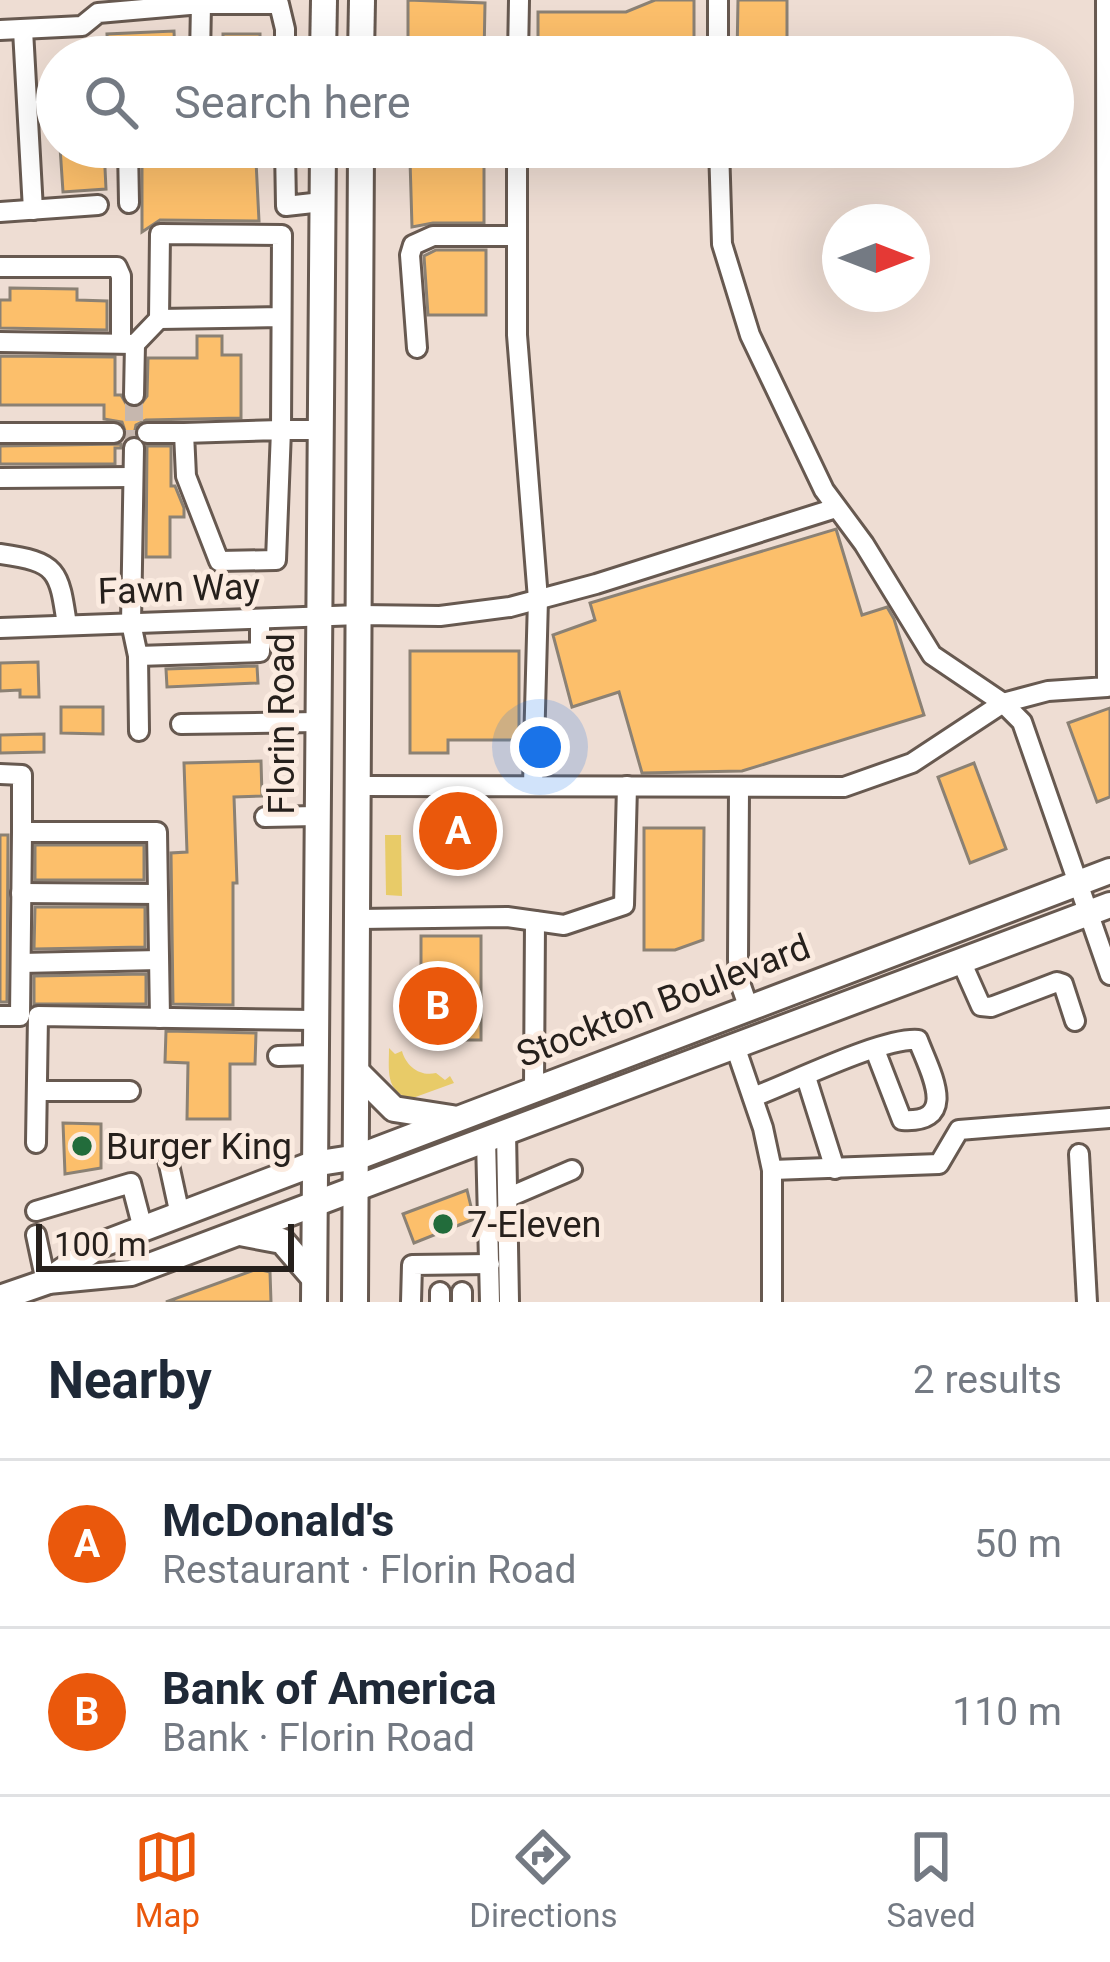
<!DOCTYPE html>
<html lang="en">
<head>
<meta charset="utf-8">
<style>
  body { margin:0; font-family:Roboto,sans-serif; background:#f6f6f7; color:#1f2937 }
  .compass { position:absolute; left:822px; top:204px; width:108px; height:108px; border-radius:50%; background:#fff; box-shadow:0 12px 48px #0002; rotate:90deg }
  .scale { position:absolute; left:36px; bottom:30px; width:258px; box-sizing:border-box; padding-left:12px; border:6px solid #26201c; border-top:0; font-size:33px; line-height:42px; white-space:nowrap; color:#26201c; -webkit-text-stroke:9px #fbebe0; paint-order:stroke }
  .you { position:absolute; left:540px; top:747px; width:42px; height:42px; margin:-30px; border:9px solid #fff; border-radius:50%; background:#1a73e8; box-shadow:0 0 0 18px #1a73e833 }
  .badge { display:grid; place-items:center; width:78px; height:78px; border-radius:50%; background:#ea580c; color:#fff; font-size:39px; font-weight:700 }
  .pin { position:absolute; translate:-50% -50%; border:6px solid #fff; box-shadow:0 3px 12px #0006 }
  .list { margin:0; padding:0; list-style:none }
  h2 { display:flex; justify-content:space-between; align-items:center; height:156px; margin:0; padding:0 48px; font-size:51px }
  h2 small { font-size:39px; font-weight:400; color:#747a83 }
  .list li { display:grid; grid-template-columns:78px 1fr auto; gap:36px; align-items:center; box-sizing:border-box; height:168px; padding:0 48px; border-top:3px solid #e0e1e3 }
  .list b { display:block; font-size:45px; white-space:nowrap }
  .list p { margin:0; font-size:39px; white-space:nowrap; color:#747a83 }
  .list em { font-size:39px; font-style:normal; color:#747a83 }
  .icon { flex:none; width:66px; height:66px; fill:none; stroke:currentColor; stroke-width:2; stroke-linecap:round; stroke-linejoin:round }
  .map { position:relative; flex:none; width:1110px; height:1302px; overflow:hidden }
  .search { position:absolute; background:#fff; box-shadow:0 12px 48px #0002; left:36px; right:36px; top:36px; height:132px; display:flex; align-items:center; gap:30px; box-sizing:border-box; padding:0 42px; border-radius:66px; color:#747a83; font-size:45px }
  .sheet { height:492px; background:#fff }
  nav { display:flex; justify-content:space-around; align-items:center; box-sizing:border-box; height:168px; border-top:3px solid #e0e1e3; background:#fff; font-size:33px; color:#747a83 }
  nav a { display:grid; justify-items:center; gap:6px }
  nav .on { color:#ea580c }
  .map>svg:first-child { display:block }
</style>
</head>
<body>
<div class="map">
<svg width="1110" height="1302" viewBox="0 0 1110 1302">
  <rect width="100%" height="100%" fill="#eeddd3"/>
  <!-- green -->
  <g fill="#e8cb68">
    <path d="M385 835H401L402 896 386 895Z"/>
    <path d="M389 1048 395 1054 402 1051C406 1066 420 1077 436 1073L445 1080 450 1076 454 1083 410 1099C385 1090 389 1071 389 1048Z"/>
  </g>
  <!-- building -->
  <g fill="#fcbf6b" stroke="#8b8174" stroke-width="3">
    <path d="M408 0 485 3 484 57H408Z"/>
    <path d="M655 0H694V57H538V12H626Z"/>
    <path d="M738 0H787V57H737Z"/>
    <path d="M174 31 175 57H108L107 34Z"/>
    <rect x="223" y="34" width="37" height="23"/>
    <path d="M60 147H104L106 189 63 192Z"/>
    <path d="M484 157V223H433L412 227 410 160Z"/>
    <path d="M256 161 259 221 160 220 142 232V165Z"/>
    <path d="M436 250H486V315H428L424 256Z"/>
    <path d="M10 288 77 289V300L107 301V330L0 328V300H10Z"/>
    <path d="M197 336H222V355H241V418L146 420 136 425 134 435 127 437 122 422 104 419V405H0V356L115 357V395H121L128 407H139L147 396 148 358H197Z"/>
    <path d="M121 444V448H115V464H0V446Z"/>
    <path d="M147 446H171V486H175L184 508V517H170V557H146Z"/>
    <path d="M836 529 862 615 887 607 894 619 924 715 742 771 642 773 619 692 572 707 553 635 595 620 590 603Z"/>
    <path d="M410 651H519V740H448V753H410Z"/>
    <path d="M38 662 39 697H20V690L0 691V663Z"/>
    <path d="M257 666 258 683 167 687 166 669Z"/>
    <path d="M61 707H103V734L61 733Z"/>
    <path d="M1110 708V797L1097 802 1068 723Z"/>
    <path d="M44 734V752L0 753V735Z"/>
    <path d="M261 761 262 796 234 797 237 883H233V1005L173 1004 171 853 187 852 184 763Z"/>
    <path d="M974 763 1006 849 970 863 938 777Z"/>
    <rect x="428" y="815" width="68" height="29"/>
    <path d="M644 828H704L703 940 675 950H644Z"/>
    <path d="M0 835H8L7 1002H0Z"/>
    <rect x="35" y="845" width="109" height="35"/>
    <path d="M35 907H145V947L34 949Z"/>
    <rect x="421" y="936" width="60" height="104"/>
    <path d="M146 974V1004H34V976Z"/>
    <path d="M166 1031 256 1033 255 1064H230V1119H187L188 1063 165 1062Z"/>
    <path d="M63 1123 101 1124V1168L65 1174Z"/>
    <path d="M467 1190 474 1219 414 1243 403 1214Z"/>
    <path d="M257 1269 270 1272 271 1302H166Z"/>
  </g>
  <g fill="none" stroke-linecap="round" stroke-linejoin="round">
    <!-- minor-tunnel -->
    <path stroke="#c6b7ae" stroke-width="18" stroke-dasharray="18 9" stroke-linecap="butt" d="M134 448V395"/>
    <defs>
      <g id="minor">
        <path d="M718 0V57"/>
        <path d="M201 4H279L285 29V57"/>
        <path d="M0 30 82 26 98 13 201 4 200 57"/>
        <path d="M23 30 33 210"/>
        <path d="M518 57 519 0"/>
        <path d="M128 147 129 203"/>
        <path d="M285 147 286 206 322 202"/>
        <path d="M517 147V335L538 599 533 785"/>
        <path d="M719 147 722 244 750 335 824 490 864 544 932 655 1003 703 1022 722 1110 975"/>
        <path d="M0 212 98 205"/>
        <path d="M0 267H117L121 276V343"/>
        <path d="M281 317 159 319 160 234 282 235 281 430H321"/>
        <path d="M0 342 135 344 159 319"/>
        <path d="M417 348 410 255 413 245 433 236H517"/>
        <path d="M134 395 135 344"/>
        <path d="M281 430 276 560 219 561 186 476 184 433Z"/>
        <path d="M0 433H114"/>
        <path d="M147 433H184"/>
        <path d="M134 448 131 623 138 656 260 652V619"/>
        <path d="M0 478 133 477"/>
        <path d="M0 554C58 562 59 570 67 625"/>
        <path d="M0 628 360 615 440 616 510 607 596 584 836 508"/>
        <path d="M138 656 139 731"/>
        <path d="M181 724 317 722"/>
        <path d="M0 774 22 775V832"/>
        <path d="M359 786 844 787 912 763 1003 703 1048 691 1107 687 1106 0"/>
        <path d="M739 788 738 959 739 980 748 1006"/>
        <path d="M265 817 316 816"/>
        <path d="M21 893 158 894"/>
        <path d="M359 919 507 917 564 925 624 905 627 786"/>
        <path d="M961 961 981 1006 991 1007 1057 982 1063 984 1075 1021"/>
        <path d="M21 963 159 960"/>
        <path d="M0 1016H20L22 832H157L160 1018"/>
        <path d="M735 1046 763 1128 772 1170V1302"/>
        <path d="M278 1056 314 1055"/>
        <path d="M806 1077 835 1169"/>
        <path d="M534 1088 535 921"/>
        <path d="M37 1091H130"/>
        <path d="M753 1097C791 1083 883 1037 918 1040 929 1070 961 1124 902 1120L875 1050"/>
        <path d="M506 1132 509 1302"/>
        <path d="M486 1139 490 1302"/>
        <path d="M36 1143 38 1016 314 1020"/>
        <path d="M1079 1154 1087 1302"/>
        <path d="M168 1160 180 1215"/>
        <path d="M772 1170 939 1164 959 1130 1110 1118"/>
        <path d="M509 1197 572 1170"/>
        <path d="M36 1211 131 1183 143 1229"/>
        <path d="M36 1235 46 1282"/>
        <path d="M411 1302 412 1265 490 1264"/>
        <path d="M440 1302V1292"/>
        <path d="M462 1302V1292"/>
      </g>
      <g id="major">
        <path d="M323 57 324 0"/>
        <path d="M361 57 362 0"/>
        <path d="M359 1074 394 1109 452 1118"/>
        <path d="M240 1233 282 1241 314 1278"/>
        <path d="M48 1281 131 1273 1110 905"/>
        <path d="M0 1298 46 1282 100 1245 313 1164 358 1157 1110 871"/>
        <path d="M314 1302 323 147"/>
        <path d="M355 1302 361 147"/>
      </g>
    </defs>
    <!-- minor casing -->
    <use href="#minor" stroke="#675950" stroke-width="24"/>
    <!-- major casing -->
    <use href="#major" stroke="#675950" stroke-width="30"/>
    <!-- minor -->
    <use href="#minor" stroke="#fff" stroke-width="18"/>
    <!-- major -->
    <use href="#major" stroke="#fff" stroke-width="24"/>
  </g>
  <!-- markers -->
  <g fill="#226c3b" stroke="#fbebe0" stroke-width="4.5">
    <circle cx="82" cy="1146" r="12"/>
    <circle cx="443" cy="1224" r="12"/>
  </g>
  <g text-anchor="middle" stroke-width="10" stroke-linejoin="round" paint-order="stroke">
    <!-- street labels -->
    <g font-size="36" fill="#26201c" stroke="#fbebe0">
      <text transform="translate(179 588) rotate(-2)" y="13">Fawn Way</text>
      <text transform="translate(281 724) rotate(-90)" y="13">Florin Road</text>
      <text transform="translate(663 1000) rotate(-21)" y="13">Stockton Boulevard</text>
    </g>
    <!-- poi labels -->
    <g font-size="36" fill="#26201c" stroke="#fbebe0" text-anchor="start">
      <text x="106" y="1159">Burger King</text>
      <text x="467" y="1237">7-Eleven</text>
    </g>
  </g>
</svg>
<svg class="compass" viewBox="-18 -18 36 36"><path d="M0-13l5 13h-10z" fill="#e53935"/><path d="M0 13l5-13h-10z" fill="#747a83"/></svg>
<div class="scale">100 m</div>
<div class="you"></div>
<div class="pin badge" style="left:458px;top:831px">A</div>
<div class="pin badge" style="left:438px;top:1006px">B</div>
<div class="search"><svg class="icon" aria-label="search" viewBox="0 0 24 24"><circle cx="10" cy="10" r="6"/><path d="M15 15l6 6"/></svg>Search here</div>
</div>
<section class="sheet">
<h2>Nearby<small>2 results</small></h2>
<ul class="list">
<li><span class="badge">A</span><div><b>McDonald's</b><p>Restaurant · Florin Road</p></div><em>50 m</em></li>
<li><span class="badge">B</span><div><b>Bank of America</b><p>Bank · Florin Road</p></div><em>110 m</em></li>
</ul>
</section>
<nav>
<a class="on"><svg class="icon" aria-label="map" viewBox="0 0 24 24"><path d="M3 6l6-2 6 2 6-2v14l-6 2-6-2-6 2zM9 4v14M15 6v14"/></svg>Map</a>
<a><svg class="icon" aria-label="directions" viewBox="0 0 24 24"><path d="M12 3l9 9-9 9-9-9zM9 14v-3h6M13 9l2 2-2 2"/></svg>Directions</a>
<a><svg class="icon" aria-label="saved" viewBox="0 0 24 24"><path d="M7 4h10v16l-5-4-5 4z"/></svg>Saved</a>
</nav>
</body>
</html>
